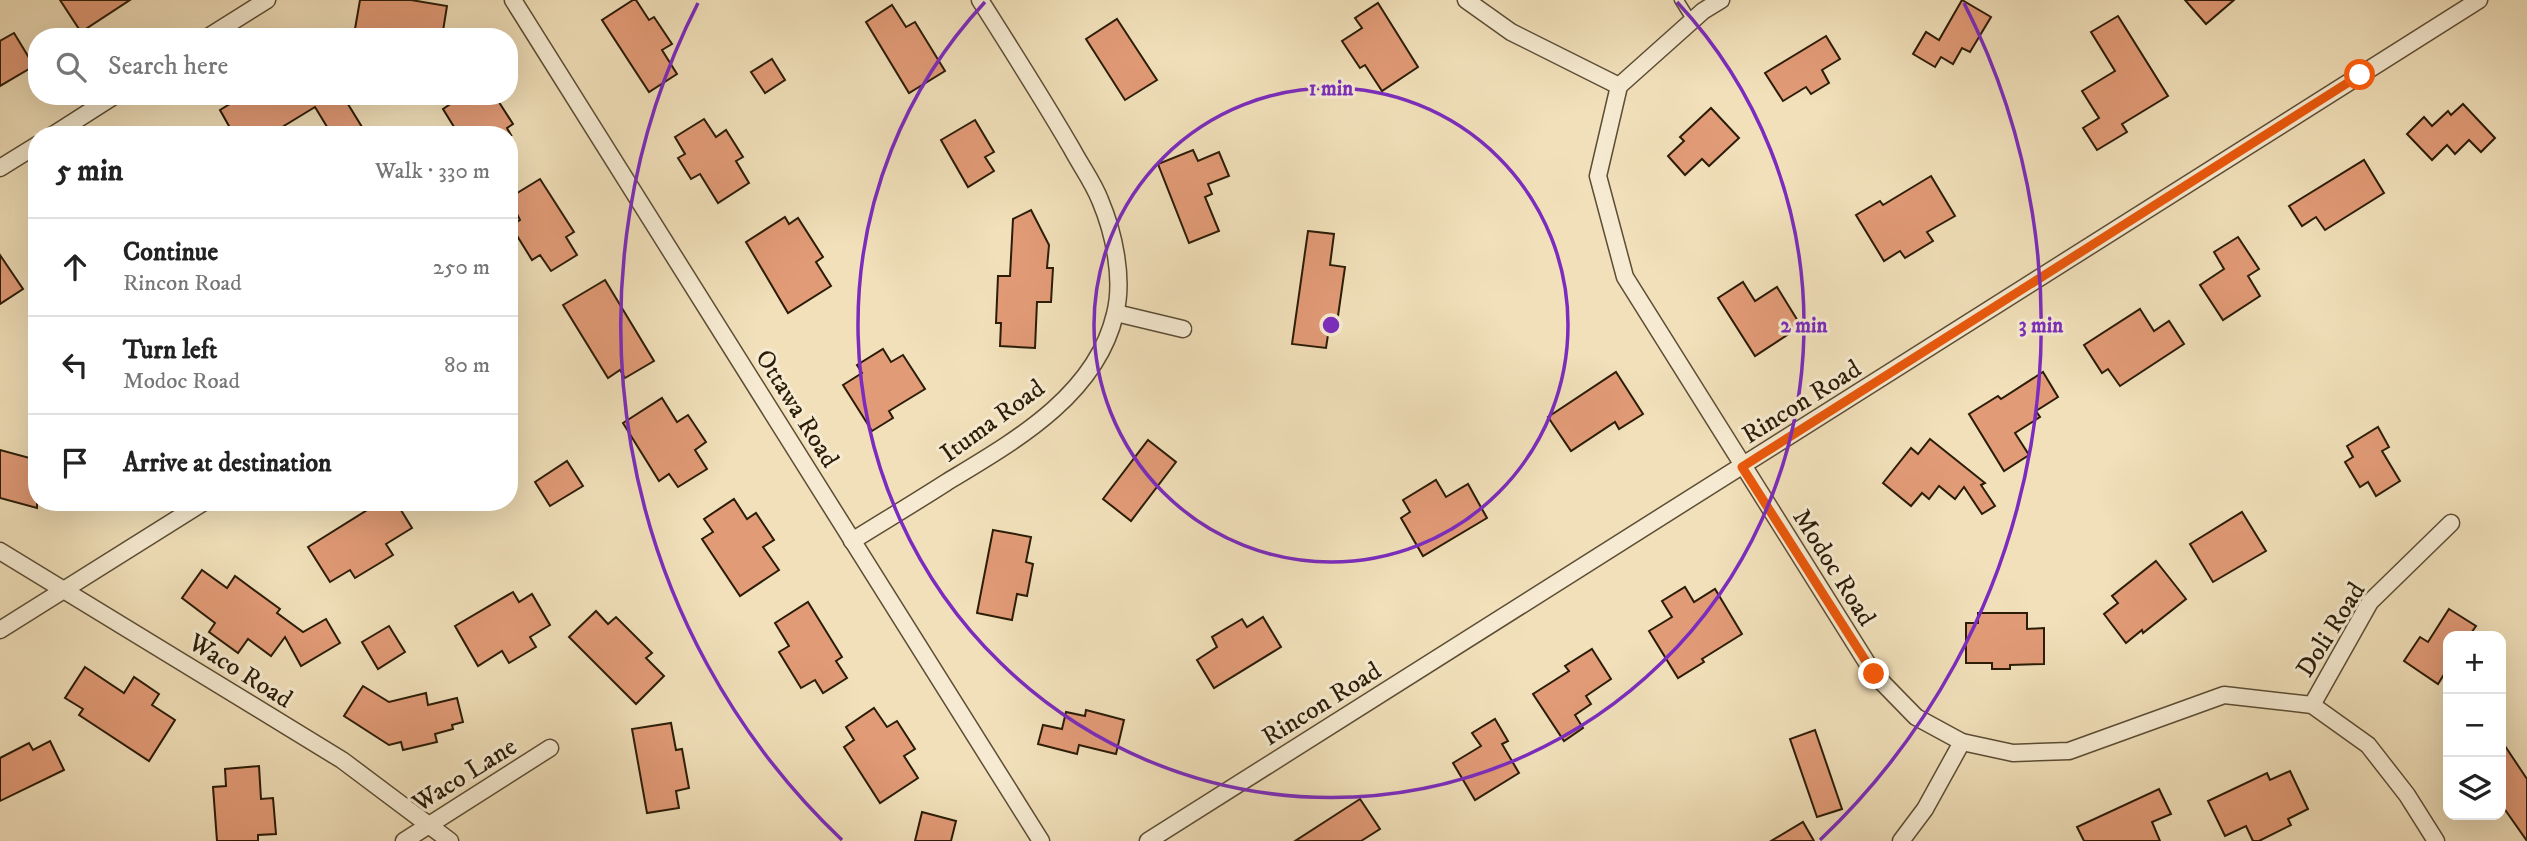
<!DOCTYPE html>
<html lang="en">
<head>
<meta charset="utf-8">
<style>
  body { margin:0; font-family:"IM FELL DW Pica",serif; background:#f6f6f6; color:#222 }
  .controls { position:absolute; right:21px; bottom:21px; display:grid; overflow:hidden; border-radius:14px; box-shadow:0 7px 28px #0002 }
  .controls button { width:63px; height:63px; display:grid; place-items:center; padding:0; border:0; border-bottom:2px solid #e0e0e0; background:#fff; color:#222; font:35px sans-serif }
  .stop { position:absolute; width:21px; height:21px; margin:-16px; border:5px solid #ea580c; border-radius:50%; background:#fff }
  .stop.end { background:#ea580c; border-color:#fff; box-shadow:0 2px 7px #0008 }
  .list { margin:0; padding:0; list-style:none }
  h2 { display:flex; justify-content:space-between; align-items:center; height:91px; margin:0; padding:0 28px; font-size:30px }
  h2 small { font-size:23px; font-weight:400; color:#767676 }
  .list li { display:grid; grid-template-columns:46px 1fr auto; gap:21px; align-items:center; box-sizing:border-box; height:98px; padding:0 28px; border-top:2px solid #e0e0e0 }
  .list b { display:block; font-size:26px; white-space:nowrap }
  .list p { margin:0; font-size:23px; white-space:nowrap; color:#767676 }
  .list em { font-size:23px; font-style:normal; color:#767676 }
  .icon { flex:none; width:38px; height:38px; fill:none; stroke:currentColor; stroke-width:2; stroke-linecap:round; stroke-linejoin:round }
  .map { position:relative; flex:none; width:2527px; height:841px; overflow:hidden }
  .search { position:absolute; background:#fff; box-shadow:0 7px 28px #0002; left:28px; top:28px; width:490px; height:77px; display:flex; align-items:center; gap:18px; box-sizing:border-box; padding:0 24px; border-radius:28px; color:#767676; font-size:26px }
  .panel { position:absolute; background:#fff; box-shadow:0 7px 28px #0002; left:28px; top:126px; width:490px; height:385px; border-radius:28px }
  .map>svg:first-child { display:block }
</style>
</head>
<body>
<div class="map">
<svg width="2527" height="841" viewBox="0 0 2527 841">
  <rect width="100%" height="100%" fill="#f1e0ba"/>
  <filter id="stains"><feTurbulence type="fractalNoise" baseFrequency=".00286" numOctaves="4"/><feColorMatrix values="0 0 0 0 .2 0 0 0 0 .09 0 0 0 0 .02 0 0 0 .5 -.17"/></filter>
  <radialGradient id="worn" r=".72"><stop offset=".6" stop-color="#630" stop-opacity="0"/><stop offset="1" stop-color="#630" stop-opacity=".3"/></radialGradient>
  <!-- building -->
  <g fill="#e29b77" stroke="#2b1c07" stroke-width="2">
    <path d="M60 0H130L81 32Z"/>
    <path d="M360 0H411L447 6 442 37H370V31L355 29Z"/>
    <path d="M633 0H636L649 20 654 17 672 44 662 50 677 74 649 92 602 20Z"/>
    <path d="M1962 0 1991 17 1970 52 1962 48 1953 64 1941 57 1935 67 1913 54 1926 32 1939 40Z"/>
    <path d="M2185 0H2234L2206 24Z"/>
    <path d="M1378 3 1418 67 1382 91 1365 65 1360 68 1342 41 1362 28 1355 18Z"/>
    <path d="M892 5 906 27 915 22 945 71 909 93 866 22Z"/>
    <path d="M2118 16 2168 96 2122 124 2127 132 2097 150 2083 128 2099 118 2082 91 2115 71 2091 32Z"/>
    <path d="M1117 19 1157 80 1125 100 1086 39Z"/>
    <path d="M14 33 34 66 0 86V41Z"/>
    <path d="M1826 36 1840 59 1822 70 1829 83 1811 94 1806 87 1783 101 1765 73Z"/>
    <path d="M772 59 785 80 765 93 751 72Z"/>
    <path d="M243 96H343L362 127 350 135H332L315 107 269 135H267L262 127 249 135H234L220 110Z"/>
    <path d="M448 96H495L513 124 507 128 511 135H459L443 109 452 103Z"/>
    <path d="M2463 104 2495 138 2481 152 2469 140 2455 154 2447 145 2432 160 2407 134 2424 117 2432 126 2448 111 2451 115Z"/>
    <path d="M1711 108 1739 138 1709 166 1702 159 1685 175 1668 156 1684 141 1680 137Z"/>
    <path d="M704 119 716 137 726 130 743 157 736 161 749 183 718 203 700 174 691 179 678 158 685 154 675 137Z"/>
    <path d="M975 120 994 152 985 157 994 171 968 187 941 140Z"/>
    <path d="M1193 150 1198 161 1219 152 1229 176 1208 184 1212 194 1205 197 1219 231 1189 243 1158 164Z"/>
    <path d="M2364 160 2384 193 2325 230 2316 217 2302 226 2289 206Z"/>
    <path d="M1931 176 1955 216 1927 232 1933 241 1905 258 1900 251 1884 261 1856 215 1880 201 1883 205Z"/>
    <path d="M540 179 574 232 566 237 577 255 551 271 540 255 532 260 511 226 520 220 509 198Z"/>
    <path d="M1031 210 1049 245 1047 268H1053L1051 302H1037L1035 348 1000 346 1001 323H996L998 276H1010L1013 219Z"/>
    <path d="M785 217 789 224 798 218 823 257 816 262 831 286 788 313 746 242Z"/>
    <path d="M1308 231 1334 234 1330 265 1345 267 1337 323 1330 322 1326 348 1292 344Z"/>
    <path d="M2238 237 2259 269 2248 276 2260 296 2223 320 2200 285 2224 269 2214 252Z"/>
    <path d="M0 255 23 289 0 304Z"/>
    <path d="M605 280 654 361 625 378 620 370 608 378 563 305Z"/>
    <path d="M1743 282 1755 301 1777 287 1801 326 1755 356 1718 298Z"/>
    <path d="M2140 309 2154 331 2169 321 2184 344 2120 386 2108 369 2102 373 2084 345Z"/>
    <path d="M883 349 891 362 903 355 925 389 889 411 893 418 872 431 843 385 862 373 857 365Z"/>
    <path d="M1616 372 1643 414 1619 429 1615 422 1571 451 1548 417Z"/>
    <path d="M2043 372 2058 397 2036 411 2040 417 2015 433 2029 455 2004 471 1969 414 1998 396 2001 399Z"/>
    <path d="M662 398 677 422 688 415 706 442 695 450 707 469 678 487 669 474 659 481 623 423Z"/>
    <path d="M2378 427 2389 447 2382 451 2400 481 2376 496 2368 482 2360 487 2345 462 2353 457 2347 446Z"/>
    <path d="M1930 439 1985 483 1981 485 1995 506 1982 514 1964 487 1955 499 1939 486 1929 499 1922 493 1911 506 1883 483 1911 448 1918 454Z"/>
    <path d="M1148 440 1176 462 1131 521 1103 499Z"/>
    <path d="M0 450 37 460V508L0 498Z"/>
    <path d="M567 461 583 486 550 506 535 482Z"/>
    <path d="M1436 480 1446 497 1468 484 1487 518 1423 556 1401 518 1410 512 1403 500Z"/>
    <path d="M734 499 747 519 756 513 774 540 763 547 779 570 740 596 702 539 713 532 704 519Z"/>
    <path d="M380 502H396L412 528 386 544 393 555 355 578 350 570 330 582 308 547Z"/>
    <path d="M2242 512 2266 551 2213 582 2190 544Z"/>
    <path d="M993 530 1031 537 1026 562 1033 564 1027 596 1017 594 1012 620 977 613Z"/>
    <path d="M2156 561 2186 599 2143 633 2142 630 2126 643 2104 614 2118 603 2112 596Z"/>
    <path d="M202 570 227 588 235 576 280 609 277 613 303 632 326 619 340 643 301 666 285 637 271 656 248 639 238 653 209 632 215 623 182 598Z"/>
    <path d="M1685 587 1694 602 1715 589 1742 634 1702 659 1704 662 1678 678 1649 631 1672 617 1662 601Z"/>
    <path d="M513 592 519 602 532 594 550 625 530 637 536 647 509 663 502 651 478 666 455 626Z"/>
    <path d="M808 602 842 657 836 661 847 678 823 693 815 680 801 688 779 652 789 646 775 623Z"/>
    <path d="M2449 609 2476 626 2469 636H2448V668L2438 684 2404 661 2420 637 2428 642Z"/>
    <path d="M596 611 608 624 616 617 652 653 646 658 664 676 636 704 569 637Z"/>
    <path d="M1978 613H2027V629L2044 628V664L2010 665V669H1992V663H1966V623H1978Z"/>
    <path d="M1263 617 1281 647 1214 688 1197 660 1217 647 1212 637 1242 619 1247 627Z"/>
    <path d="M389 626 405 652 378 669 362 642Z"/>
    <path d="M1592 649 1611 679 1586 696 1591 704 1575 715 1583 728 1564 741 1533 694 1569 671 1565 666Z"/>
    <path d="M85 667 124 693 134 677 159 694 152 705 175 720 149 761 79 715 83 709 65 698Z"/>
    <path d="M363 686 389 702 426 693 428 705 457 698 463 722 452 725 453 729 435 734 437 742 403 750 401 742 389 745 344 716Z"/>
    <path d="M874 708 887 727 897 721 915 749 904 756 918 778 880 803 844 747 854 740 846 727Z"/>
    <path d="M1086 710 1124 720 1116 754 1079 745 1077 754 1038 744 1043 725 1062 729 1066 712 1085 716Z"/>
    <path d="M1495 719 1508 741 1502 744 1519 773 1475 800 1453 763 1481 746 1472 733Z"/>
    <path d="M671 723 676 750 682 749 689 788 676 791 679 808 647 813 632 729Z"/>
    <path d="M1815 730 1842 809 1817 817 1790 739Z"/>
    <path d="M2501 740 2527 779V841L2501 804Z"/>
    <path d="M50 741 64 770 0 801V758L29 743 33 750Z"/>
    <path d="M259 766 261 799 273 798 276 834 258 835V841H217L213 787 226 786 225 769Z"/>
    <path d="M2290 771 2308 809 2288 819 2291 825 2259 841H2253L2246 826 2225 836 2208 801 2267 773 2270 780Z"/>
    <path d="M2159 789 2171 814 2152 822 2160 841H2084L2077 827Z"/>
    <path d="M1360 799 1380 829 1361 841H1295Z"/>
    <path d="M922 812 956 821 951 841H915Z"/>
    <path d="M1803 822 1814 841H1771Z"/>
  </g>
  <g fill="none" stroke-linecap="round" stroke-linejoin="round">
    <defs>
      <path id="service" d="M1679 0 1692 21"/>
      <g id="minor">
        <path d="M513 0 1041 841"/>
        <path d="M1466 0 1511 32 1619 86"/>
        <path d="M1721 0 1703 11 1619 86 1598 176 1625 277 1874 674 1916 717 1962 742 2013 753 2069 751 2224 695 2312 705 2368 745 2407 795 2436 841"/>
        <path d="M208 37 267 0"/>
        <path d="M53 135 114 96"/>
        <path d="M0 168 37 145"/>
        <path d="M1116 313 1183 329"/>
        <path d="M852 541C884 521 916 502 947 482 1013 442 1096 396 1115 314 1124 279 1114 233 1100 200 1093 182 1081 166 1072 149 1043 99 1011 49 980 0"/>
        <path d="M0 551 342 760 450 841"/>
        <path d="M0 630 204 502"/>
        <path d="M2312 705 2370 602 2451 523"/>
        <path d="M404 841 550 748"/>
        <path d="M1148 841 2479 0"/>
        <path d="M1901 841 1925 809 1962 742"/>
      </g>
    </defs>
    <!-- service casing -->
    <use href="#service" stroke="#5c4d34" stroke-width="11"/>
    <!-- minor casing -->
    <use href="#minor" stroke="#5c4d34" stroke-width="19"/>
    <!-- service -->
    <use href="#service" stroke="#f6ebd2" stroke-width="8"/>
    <!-- minor -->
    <use href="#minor" stroke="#f6ebd2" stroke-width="16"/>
  </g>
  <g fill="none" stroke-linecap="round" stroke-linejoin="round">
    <!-- route -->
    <path stroke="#ea580c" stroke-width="9" d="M1874 674 1742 467 2360 75"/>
  </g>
  <!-- distance rings -->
  <g fill="none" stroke="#7b2cbf" stroke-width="3.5">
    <circle cx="1331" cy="325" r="237"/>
    <path d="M1677 2A473 473 0 1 1 985 2"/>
    <path d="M842 840A710 710 0 0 1 698 3M1964 3A710 710 0 0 1 1820 840"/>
  </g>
  <g text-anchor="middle" stroke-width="6" stroke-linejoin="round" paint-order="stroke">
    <!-- street labels -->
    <g font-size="26" fill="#2b1c07" stroke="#f6ebd2">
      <text transform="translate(1801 401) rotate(-32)" y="9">Rincon Road</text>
      <text transform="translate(798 408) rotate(58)" y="9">Ottawa Road</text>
      <text transform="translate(992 420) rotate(-36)" y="9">Ituma Road</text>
      <text transform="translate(1835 567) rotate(58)" y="9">Modoc Road</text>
      <text transform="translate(2330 629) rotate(-58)" y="9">Doli Road</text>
      <text transform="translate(241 670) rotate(32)" y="9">Waco Road</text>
      <text transform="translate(1321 703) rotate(-32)" y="9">Rincon Road</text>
      <text transform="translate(464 774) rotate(-32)" y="9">Waco Lane</text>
    </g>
  </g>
  <circle cx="1331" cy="325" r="10" fill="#7b2cbf" stroke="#f6ebd2" stroke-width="3.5"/>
  <g font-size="21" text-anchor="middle" font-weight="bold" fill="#7b2cbf" stroke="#f6ebd2" stroke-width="6" stroke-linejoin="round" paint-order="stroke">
    <text x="1331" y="95">1 min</text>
    <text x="1804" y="332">2 min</text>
    <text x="2041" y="332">3 min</text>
  </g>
  <rect width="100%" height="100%" filter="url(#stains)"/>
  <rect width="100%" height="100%" fill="url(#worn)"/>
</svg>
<div class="controls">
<button>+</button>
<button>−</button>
<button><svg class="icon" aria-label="layers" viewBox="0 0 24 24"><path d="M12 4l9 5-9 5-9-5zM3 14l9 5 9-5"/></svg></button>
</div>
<div class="stop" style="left:2360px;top:75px"></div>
<div class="stop end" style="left:1874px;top:674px"></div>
<div class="search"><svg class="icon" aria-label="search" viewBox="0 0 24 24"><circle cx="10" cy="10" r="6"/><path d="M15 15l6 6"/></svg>Search here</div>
<section class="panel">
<h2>5 min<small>Walk · 330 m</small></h2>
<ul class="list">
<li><svg class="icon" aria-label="ahead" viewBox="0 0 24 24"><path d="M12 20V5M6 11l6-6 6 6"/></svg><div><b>Continue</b><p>Rincon Road</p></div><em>250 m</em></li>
<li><svg class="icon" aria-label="left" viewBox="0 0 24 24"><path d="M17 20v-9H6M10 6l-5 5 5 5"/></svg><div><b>Turn left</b><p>Modoc Road</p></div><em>80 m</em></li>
<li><svg class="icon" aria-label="arrive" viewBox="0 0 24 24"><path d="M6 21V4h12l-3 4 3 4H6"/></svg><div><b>Arrive at destination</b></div></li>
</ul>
</section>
</div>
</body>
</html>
